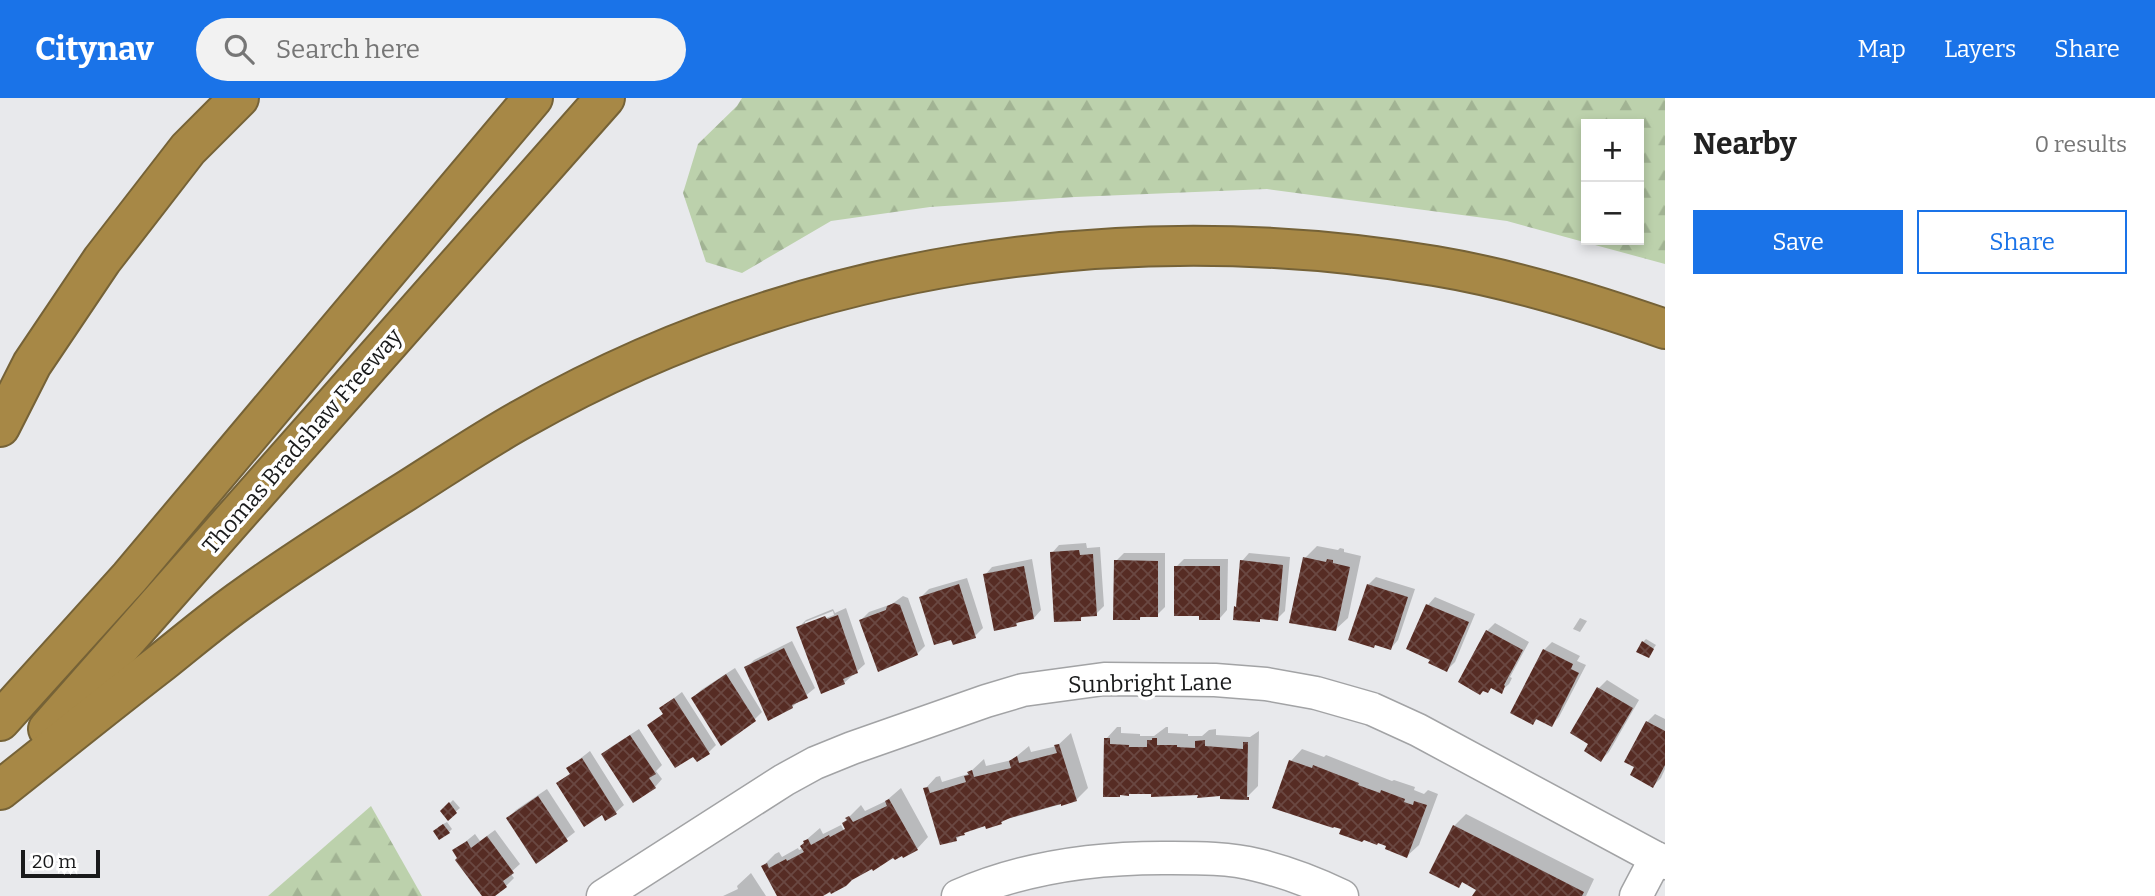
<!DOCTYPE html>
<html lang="en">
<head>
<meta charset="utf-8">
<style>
  body { margin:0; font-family:Bitter,serif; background:#f2f2f2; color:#222 }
  .controls { position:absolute; right:21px; top:21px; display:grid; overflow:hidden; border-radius:0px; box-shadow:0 4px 10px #0003 }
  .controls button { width:63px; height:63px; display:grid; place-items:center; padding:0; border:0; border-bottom:2px solid #e0e0e0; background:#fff; color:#222; font:35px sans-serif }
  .scale { position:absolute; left:21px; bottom:18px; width:79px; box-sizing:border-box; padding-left:7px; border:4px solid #191a1b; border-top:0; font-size:19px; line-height:24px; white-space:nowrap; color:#191a1b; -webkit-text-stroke:5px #fff; paint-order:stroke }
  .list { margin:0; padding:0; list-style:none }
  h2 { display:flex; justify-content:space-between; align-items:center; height:91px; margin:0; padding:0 28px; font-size:30px }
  h2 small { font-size:23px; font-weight:400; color:#767676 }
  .actions { display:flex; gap:14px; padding:21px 28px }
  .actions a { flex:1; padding:16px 0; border:2px solid #1a73e8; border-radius:0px; text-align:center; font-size:24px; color:#1a73e8 }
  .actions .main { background:#1a73e8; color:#fff }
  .icon { flex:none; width:38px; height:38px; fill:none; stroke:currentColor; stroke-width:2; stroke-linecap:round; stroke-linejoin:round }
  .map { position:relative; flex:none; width:1665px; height:798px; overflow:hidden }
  header { display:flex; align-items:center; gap:42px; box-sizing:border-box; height:98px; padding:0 35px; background:#1a73e8; color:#fff }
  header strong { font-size:33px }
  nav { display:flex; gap:38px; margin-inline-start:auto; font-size:24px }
  .search { width:490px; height:63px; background:#f2f2f2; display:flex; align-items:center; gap:18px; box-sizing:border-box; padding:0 24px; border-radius:38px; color:#767676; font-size:26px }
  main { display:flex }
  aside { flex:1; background:#fff }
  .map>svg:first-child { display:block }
</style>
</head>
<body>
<header>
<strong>Citynav</strong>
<div class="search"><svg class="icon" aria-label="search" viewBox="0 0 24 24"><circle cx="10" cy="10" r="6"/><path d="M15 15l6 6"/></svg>Search here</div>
<nav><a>Map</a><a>Layers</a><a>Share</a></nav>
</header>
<main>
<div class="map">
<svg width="1665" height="798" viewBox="0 0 1665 798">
  <defs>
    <pattern id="forest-firs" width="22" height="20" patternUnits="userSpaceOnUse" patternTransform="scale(1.75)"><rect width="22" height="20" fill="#bcd1ac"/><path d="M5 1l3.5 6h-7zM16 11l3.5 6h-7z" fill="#a1b393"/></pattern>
    <pattern id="building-cross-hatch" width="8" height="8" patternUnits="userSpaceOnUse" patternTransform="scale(1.75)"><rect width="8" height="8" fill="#562c24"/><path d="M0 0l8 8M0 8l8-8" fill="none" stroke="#6a4842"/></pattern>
  </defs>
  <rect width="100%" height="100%" fill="#e8e9ec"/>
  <!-- forest -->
  <g fill="url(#forest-firs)" fill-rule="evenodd">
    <path d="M742 0H1665V166L1507 123 1267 91 1075 99 930 109 831 123 742 175 706 164 683 95 698 46 737 8ZM1586 26H1639V142H1586Z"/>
    <path d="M371 708 422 798H268Z"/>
  </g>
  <!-- shadow -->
  <g fill="#0003" fill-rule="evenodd">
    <path d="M1086 445 1087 450 1100 449 1104 508 1096 516 1084 517 1080 521 1052 455 1059 447Z"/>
    <path d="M1317 448 1338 452 1340 450 1344 451V454L1361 458 1348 520 1336 531 1305 460Z"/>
    <path d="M1124 455H1165V509L1157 517H1143L1140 520 1116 463Z"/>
    <path d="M1249 455 1290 459 1285 513 1277 521 1262 519 1260 522 1236 509 1238 507 1242 463Z"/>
    <path d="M1032 461 1041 512 1034 520 1020 522 1016 527 985 477 992 469Z"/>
    <path d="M1184 461H1228L1227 512 1220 520 1201 516 1176 469Z"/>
    <path d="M1376 479 1415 491 1398 542 1391 550 1368 487Z"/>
    <path d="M967 480 983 530 975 538 921 499 929 491Z"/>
    <path d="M903 498 908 500 925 548 917 556 861 522 869 514 892 506Z"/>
    <path d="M1435 499 1475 516 1455 564 1447 572 1428 507Z"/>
    <path d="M846 510 865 566 844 585 798 530 806 522 833 511 835 515ZM833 513 834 517 805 528V524Z"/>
    <path d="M1580 520 1587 523 1580 534 1573 531Z"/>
    <path d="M1495 525 1529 544 1510 579 1512 580 1509 586 1501 593 1487 533Z"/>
    <path d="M1646 541 1656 547 1648 558 1643 544Z"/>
    <path d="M792 543 815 590 792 609 746 570 754 562Z"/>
    <path d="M1552 544 1580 558 1577 563 1586 567 1559 619 1551 627 1538 620 1533 625 1544 552Z"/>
    <path d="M735 570 762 614 755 621 693 600 701 592Z"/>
    <path d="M1607 582 1639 602 1609 654 1601 662 1590 645 1599 590Z"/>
    <path d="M682 594 716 647 708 655 693 657 650 627 664 615 661 610Z"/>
    <path d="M1655 616 1665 621V671L1661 680 1653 688 1647 624Z"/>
    <path d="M1117 629H1121V635L1140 636V638H1154L1166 629H1168V635L1188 636V638H1202L1209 632 1216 631V637L1250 639 1259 633 1258 688 1246 700 1199 695 1130 694 1106 641Z"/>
    <path d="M639 631 662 667 656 673 662 681 655 689 603 656 611 649Z"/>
    <path d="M1071 635 1088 690 1076 702 1004 722 1001 725 986 726 967 733 956 741 925 691 936 679 940 678 942 684 968 676 984 661 986 668 1012 662 1029 648 1031 654 1057 648Z"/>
    <path d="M1302 651 1324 659 1326 657 1392 683 1394 682 1415 689 1414 692 1424 696 1428 692 1438 696 1419 747 1407 758 1388 747 1343 730 1291 663Z"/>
    <path d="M590 653 624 707 616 714 603 715 558 685 571 675 568 670Z"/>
    <path d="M901 690 928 739 917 751 894 758 820 798H779L763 768 775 756 779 754 782 759 798 750 799 752 804 750 805 743 820 730 823 736 841 727 845 734 848 720 861 707 865 713 886 703Z"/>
    <path d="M547 691 575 734 537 764 508 720 516 712Z"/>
    <path d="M453 702 460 710 448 720 442 713Z"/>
    <path d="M1466 716 1594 781 1586 798H1477L1478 791 1463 783 1458 788 1454 728Z"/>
    <path d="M447 724 452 731 449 734 438 729Z"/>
    <path d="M495 732 520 766 510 775 514 780 506 788 492 798H484L454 753 475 736 480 743Z"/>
    <path d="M751 775 766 798H723L738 791 737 788Z"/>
  </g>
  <!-- building -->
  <g fill="url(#building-cross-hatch)">
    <path d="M1079 452 1080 457 1093 456 1097 518 1081 519V523L1054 524 1050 454Z"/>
    <path d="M1303 459 1326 464 1327 461 1333 462V465L1350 469 1336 533 1289 525Z"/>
    <path d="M1114 462 1158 463V519H1140V522H1113Z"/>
    <path d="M1240 462 1283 467 1278 523 1260 521V524L1233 522 1234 508 1236 509Z"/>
    <path d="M1024 468 1034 521 1016 525 1017 528 994 533 983 476Z"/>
    <path d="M1174 468H1220V522H1199V518H1174Z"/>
    <path d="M959 486 976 540 953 547 951 542 934 547 919 499Z"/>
    <path d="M1367 486 1408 499 1391 552 1375 547 1374 550 1348 542Z"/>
    <path d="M894 505 900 507 918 557 878 574 859 522 886 512 887 508Z"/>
    <path d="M1426 506 1469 524 1447 574 1428 565 1430 562 1406 551Z"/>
    <path d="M838 517 858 575 843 581 845 586 821 596 796 529 825 518 827 521Z"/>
    <path d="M1486 532 1523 552 1504 587 1505 588 1502 596 1491 590 1488 595 1483 593 1480 597 1458 584Z"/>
    <path d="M1642 543 1654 551 1649 560 1636 554Z"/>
    <path d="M784 550 808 600 792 607 793 610 768 623 744 569Z"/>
    <path d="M1543 551 1573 566 1571 571 1579 575 1552 629 1536 621 1533 627 1510 615Z"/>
    <path d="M726 576 756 623 721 648 691 600Z"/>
    <path d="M1597 589 1633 610 1601 664 1584 653 1588 646 1570 635Z"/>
    <path d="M674 600 710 656 697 664 693 659 675 670 647 627 663 616 659 610Z"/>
    <path d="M1646 623 1665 633V667L1653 690 1630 677 1634 669 1624 664Z"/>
    <path d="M630 637 656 676 649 680 656 690 633 705 601 656Z"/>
    <path d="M1104 640H1110V646L1129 647V649H1147V642H1152V640H1157V647H1177V649L1195 650V643L1205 642V648L1243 651V644H1248L1247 699H1249V702L1220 701V698L1197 700 1198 697 1151 699V696H1129V698L1120 697V699H1103Z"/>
    <path d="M1059 646 1077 703 1061 708V706L1053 708 1010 720 1001 724 1002 726 986 731 985 728 964 735 965 737 956 739 957 743 940 747 923 690 928 689 930 695 966 684 964 678 969 677 967 674 972 672 974 679 1011 670 1009 663 1017 658 1019 665 1057 655 1054 647Z"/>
    <path d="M582 660 617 716 605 723 602 717 584 729 556 685 570 676 566 670Z"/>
    <path d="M1289 662 1312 670 1313 667 1359 685 1358 687 1380 695 1381 692 1405 701 1404 704 1413 707 1414 703 1427 707 1407 760 1385 751 1386 748 1378 745 1377 747 1364 742 1362 744 1339 736 1341 731 1334 729 1333 730 1272 710Z"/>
    <path d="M538 698 568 743 536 766 506 720Z"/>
    <path d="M889 701 918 752 903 760 902 758 895 762 893 760 873 773 872 771 852 782 846 788 831 796 830 794 823 798H777L761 768 767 765 769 770 786 761 787 763 804 754 800 748 804 745 803 743 808 741 811 747 829 737 830 739 845 731 842 725 847 722 845 720 849 718 853 724 887 708 885 703Z"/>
    <path d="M449 704 457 715 448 723 440 713Z"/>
    <path d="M443 726 450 735 439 742 433 733Z"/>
    <path d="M1453 727 1584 794 1582 798H1472L1476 792 1462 784 1459 790 1429 775Z"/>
    <path d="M487 738 514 775 503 783 507 789 495 798H482L455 762 457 760 452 752 467 743 471 750Z"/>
  </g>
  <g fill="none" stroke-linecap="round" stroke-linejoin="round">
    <defs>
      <g id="minor">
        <path d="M603 798 784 682 815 665 852 650 986 603 1023 592 1104 581 1215 582 1266 586 1316 595 1372 611 1418 632 1665 765"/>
        <path d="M958 798C1026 768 1098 759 1172 760 1199 760 1230 760 1257 767 1286 774 1315 785 1342 798"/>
        <path d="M1636 798 1656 760"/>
      </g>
      <g id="highway">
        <path d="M0 329 32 266 102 162 188 51 239 0"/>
        <path d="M0 623 130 479 533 0"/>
        <path d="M48 631 605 0"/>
        <path d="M0 692C53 650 105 608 158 567 187 544 215 520 245 499 292 465 341 434 390 403 434 376 477 346 522 321 798 164 1124 116 1435 168 1513 181 1591 205 1665 231"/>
      </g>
    </defs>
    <!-- minor casing -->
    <use href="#minor" stroke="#a2a3a5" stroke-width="35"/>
    <!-- highway casing -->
    <use href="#highway" stroke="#756237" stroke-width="42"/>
    <!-- minor -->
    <use href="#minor" stroke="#fff" stroke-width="32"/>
    <!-- highway -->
    <use href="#highway" stroke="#a78846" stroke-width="38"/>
  </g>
  <g text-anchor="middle" stroke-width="7" stroke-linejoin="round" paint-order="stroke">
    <!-- street labels -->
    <g font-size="23" fill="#191a1b" stroke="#fff">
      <text transform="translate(302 343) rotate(-49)" y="8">Thomas Bradshaw Freeway</text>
      <text transform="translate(1150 585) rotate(-1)" y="8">Sunbright Lane</text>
    </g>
  </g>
</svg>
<div class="controls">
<button>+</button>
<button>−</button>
</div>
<div class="scale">20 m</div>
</div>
<aside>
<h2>Nearby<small>0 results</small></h2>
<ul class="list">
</ul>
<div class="actions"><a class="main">Save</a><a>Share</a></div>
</aside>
</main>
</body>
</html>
